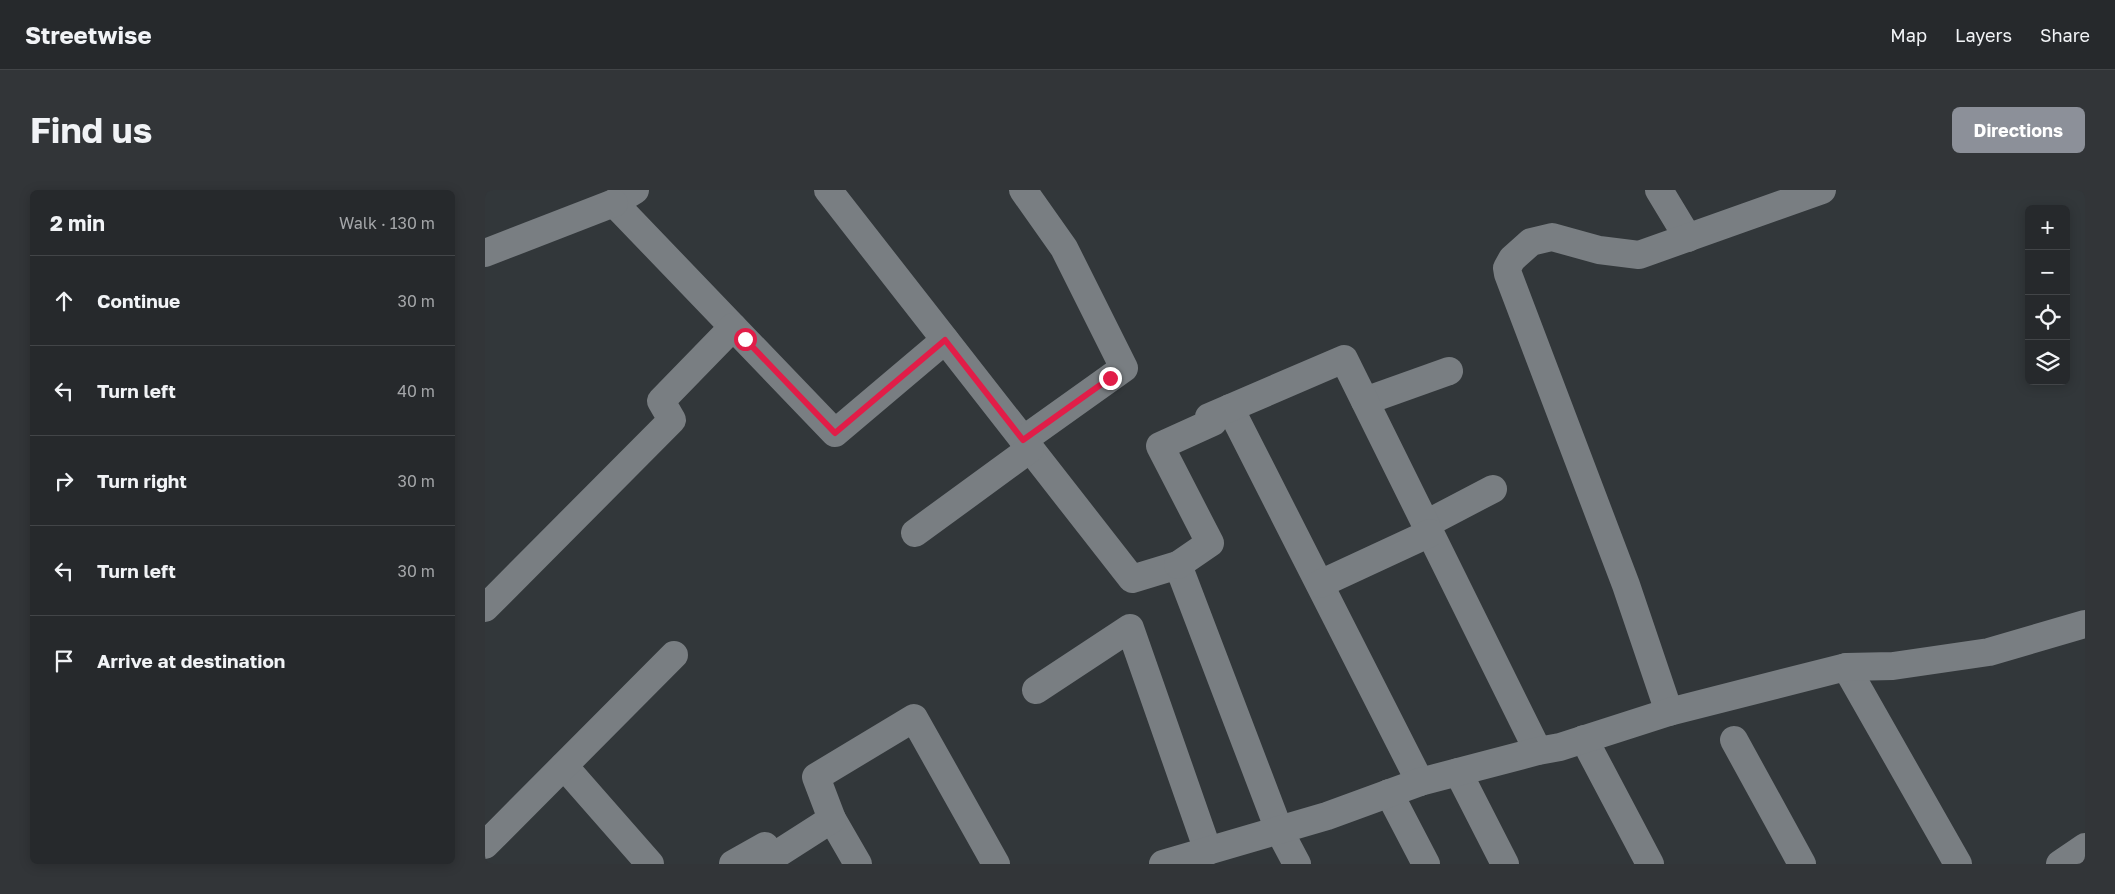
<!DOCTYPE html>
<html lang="en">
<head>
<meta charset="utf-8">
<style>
  body { margin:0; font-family:"Golos Text",sans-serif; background:#323538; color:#f1f3f6 }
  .controls { position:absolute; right:15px; top:15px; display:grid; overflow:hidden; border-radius:8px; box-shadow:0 2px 12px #0003 }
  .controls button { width:45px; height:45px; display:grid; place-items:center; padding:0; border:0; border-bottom:1px solid #424548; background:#26292c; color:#f1f3f6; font:25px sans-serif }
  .stop { position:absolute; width:15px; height:15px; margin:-11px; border:4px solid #e11d48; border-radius:50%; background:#fff }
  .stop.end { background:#e11d48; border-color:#fff; box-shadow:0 1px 5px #0008 }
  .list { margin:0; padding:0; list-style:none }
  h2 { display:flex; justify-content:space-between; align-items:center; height:65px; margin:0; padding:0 20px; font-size:21px }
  h2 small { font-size:16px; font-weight:400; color:#a4a6a9 }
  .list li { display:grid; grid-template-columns:32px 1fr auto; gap:15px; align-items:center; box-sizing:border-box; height:90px; padding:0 20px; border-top:1px solid #424548 }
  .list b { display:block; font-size:19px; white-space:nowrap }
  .list em { font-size:16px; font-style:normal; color:#a4a6a9 }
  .icon { flex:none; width:28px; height:28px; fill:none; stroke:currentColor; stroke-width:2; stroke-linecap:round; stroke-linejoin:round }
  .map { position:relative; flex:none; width:1600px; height:674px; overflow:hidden; border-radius:8px }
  header { display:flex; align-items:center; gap:30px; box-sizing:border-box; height:70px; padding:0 25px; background:#26292c; border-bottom:1px solid #424548 }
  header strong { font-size:24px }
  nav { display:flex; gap:28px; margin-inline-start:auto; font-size:18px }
  .intro { display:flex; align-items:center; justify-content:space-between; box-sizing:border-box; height:120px; padding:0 30px }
  h1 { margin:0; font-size:35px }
  .button { padding:12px 22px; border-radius:8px; background:#8c9099; color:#fff; font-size:18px; font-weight:700 }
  main { display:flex; gap:30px; padding:0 30px }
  aside { flex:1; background:#26292c; border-radius:8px; box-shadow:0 2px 12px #0003 }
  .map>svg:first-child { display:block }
</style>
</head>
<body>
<header>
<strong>Streetwise</strong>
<nav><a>Map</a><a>Layers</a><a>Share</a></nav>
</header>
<div class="intro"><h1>Find us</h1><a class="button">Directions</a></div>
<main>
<aside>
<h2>2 min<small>Walk · 130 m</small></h2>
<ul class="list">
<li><svg class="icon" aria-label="ahead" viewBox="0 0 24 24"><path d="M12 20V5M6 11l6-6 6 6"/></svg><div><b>Continue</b></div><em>30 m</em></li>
<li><svg class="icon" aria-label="left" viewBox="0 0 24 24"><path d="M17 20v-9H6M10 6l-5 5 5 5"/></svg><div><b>Turn left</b></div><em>40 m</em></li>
<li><svg class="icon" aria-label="right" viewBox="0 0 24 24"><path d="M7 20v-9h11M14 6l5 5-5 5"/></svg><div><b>Turn right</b></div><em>30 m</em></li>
<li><svg class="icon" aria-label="left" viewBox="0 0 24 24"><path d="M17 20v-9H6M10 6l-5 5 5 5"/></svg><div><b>Turn left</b></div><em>30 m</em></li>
<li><svg class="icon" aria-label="arrive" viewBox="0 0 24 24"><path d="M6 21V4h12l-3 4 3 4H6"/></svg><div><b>Arrive at destination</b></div></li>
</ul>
</aside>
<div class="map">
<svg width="1600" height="674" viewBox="0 0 1600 674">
  <rect width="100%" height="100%" fill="#32373a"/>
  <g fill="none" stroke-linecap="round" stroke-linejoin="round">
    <!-- minor -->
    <g stroke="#797e82" stroke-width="28">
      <path d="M150 0 129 13 350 243 460 150"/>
      <path d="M343 0 647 389 693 375 794 640 812 674"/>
      <path d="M538 0 579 58 639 178 538 250"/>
      <path d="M1174 0 1203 48"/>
      <path d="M0 63 129 13"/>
      <path d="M880 211 964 181"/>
      <path d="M745 218 935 592"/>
      <path d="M941 334 1008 299"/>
      <path d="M430 343 545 259"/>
      <path d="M693 375 725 353 675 256 728 232 724 227 859 169 1053 561"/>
      <path d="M835 394 945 343"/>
      <path d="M0 418 187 230 176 211 248 137"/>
      <path d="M1361 477 1473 674"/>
      <path d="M551 500 645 438 723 661"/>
      <path d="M1184 522 1141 395 1023 84 1022 78 1027 69 1046 52 1067 47 1114 60 1154 65 1337 0"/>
      <path d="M1099 549 1165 674"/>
      <path d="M1249 550 1317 674"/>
      <path d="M79 576 165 674"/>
      <path d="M973 582 1020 674"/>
      <path d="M904 603 941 674"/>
      <path d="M347 629 373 674"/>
      <path d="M0 655 189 465"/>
      <path d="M248 674 280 656 286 668 347 629 331 587 429 528 511 674"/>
      <path d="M678 674 842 626 935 592 1053 561 1075 557 1184 522 1361 477 1408 476 1504 462 1600 434"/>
      <path d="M1575 674 1600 657"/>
    </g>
  </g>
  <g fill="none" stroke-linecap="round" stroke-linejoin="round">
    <!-- route -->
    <path stroke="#e11d48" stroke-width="6" d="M260 149 350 243 460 150 538 250 625 188"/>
  </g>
</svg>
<div class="controls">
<button>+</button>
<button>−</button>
<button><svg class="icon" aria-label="locate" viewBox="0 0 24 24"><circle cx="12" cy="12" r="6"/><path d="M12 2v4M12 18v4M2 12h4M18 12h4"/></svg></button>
<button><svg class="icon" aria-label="layers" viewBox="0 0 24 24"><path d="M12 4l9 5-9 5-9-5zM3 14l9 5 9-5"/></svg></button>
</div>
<div class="stop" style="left:260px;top:149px"></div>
<div class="stop end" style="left:625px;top:188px"></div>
</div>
</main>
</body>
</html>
